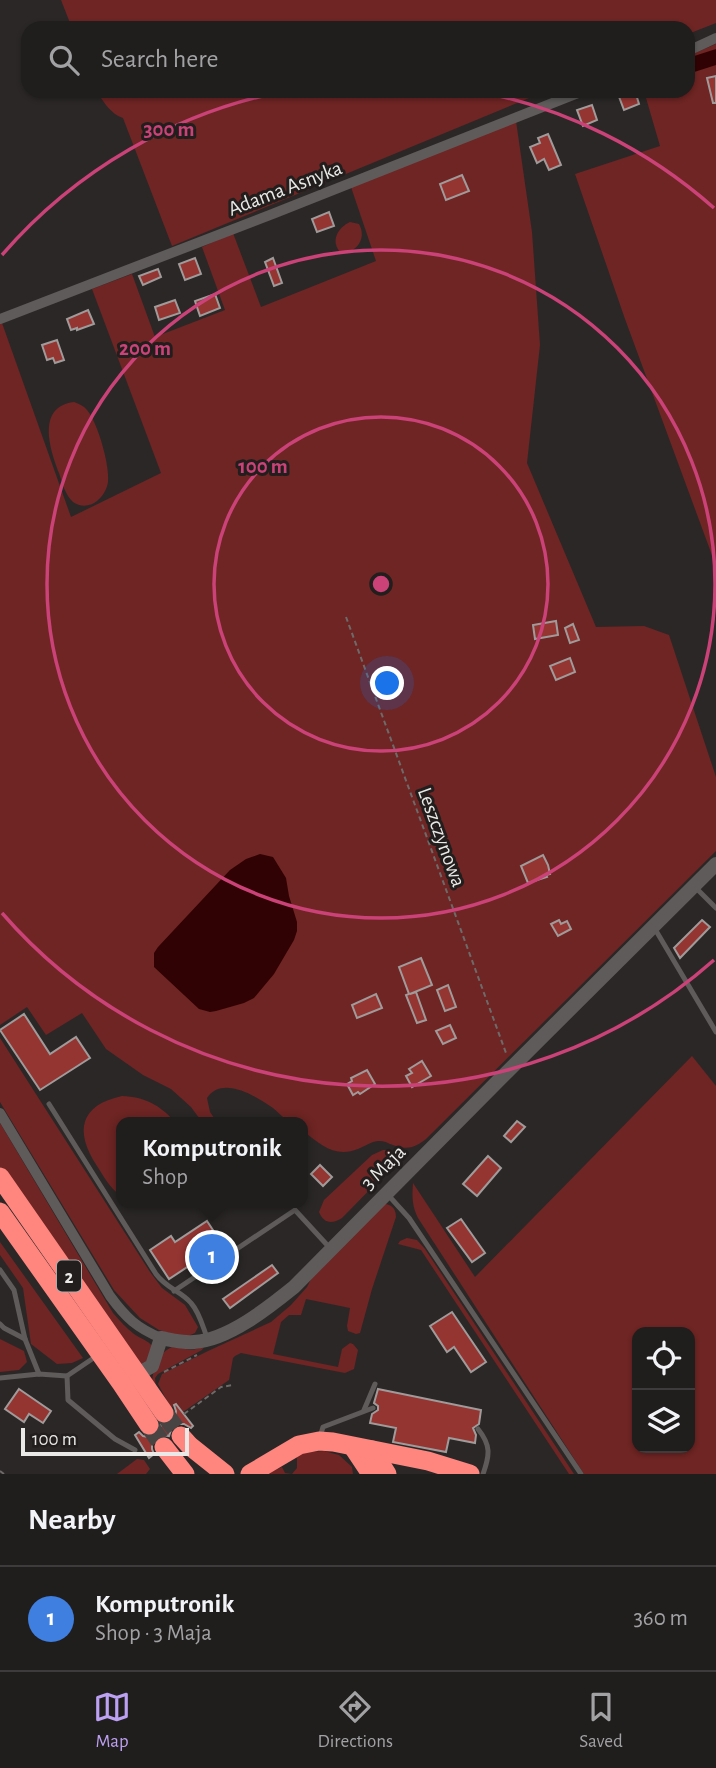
<!DOCTYPE html>
<html lang="en">
<head>
<meta charset="utf-8">
<style>
  body { margin:0; font-family:"Alegreya Sans",sans-serif; background:#282626; color:#f1f3f6 }
  .controls { position:absolute; right:21px; bottom:21px; display:grid; overflow:hidden; border-radius:14px; box-shadow:0 2px 5px #0004 }
  .controls button { width:63px; height:63px; display:grid; place-items:center; padding:0; border:0; border-bottom:2px solid #3d3b3b; background:#201d1d; color:#f1f3f6; font:35px sans-serif }
  .scale { position:absolute; left:21px; bottom:18px; width:168px; box-sizing:border-box; padding-left:7px; border:4px solid #ebe9e8; border-top:0; font-size:19px; line-height:24px; white-space:nowrap; color:#ebe9e8; -webkit-text-stroke:5px #211e1d; paint-order:stroke }
  .you { position:absolute; left:388px; top:684px; width:24px; height:24px; margin:-18px; border:5px solid #fff; border-radius:50%; background:#1a73e8; box-shadow:0 0 0 10px #1a73e833 }
  .badge { display:grid; place-items:center; width:46px; height:46px; border-radius:50%; background:#bca0f2; color:#fff; font-size:23px; font-weight:700 }
  .pin { position:absolute; translate:-50% -50%; border:4px solid #fff; box-shadow:0 2px 7px #0006 }
  .popup { position:absolute; left:116px; top:1117px; width:192px; height:91px; box-sizing:border-box; display:grid; place-content:center; border-radius:14px; background:#201d1d; filter:drop-shadow(0 2px 5px #0005); font-size:23px; white-space:nowrap; color:#a2a2a4 }
  .popup b { font-size:26px; color:#f1f3f6 }
  .popup::after { content:''; position:absolute; left:50%; top:100%; margin-left:-14px; border:14px solid transparent; border-top-color:#201d1d }
  .list { margin:0; padding:0; list-style:none }
  h2 { display:flex; justify-content:space-between; align-items:center; height:91px; margin:0; padding:0 28px; font-size:30px }
  h2 small { font-size:23px; font-weight:400; color:#a2a2a4 }
  .list li { display:grid; grid-template-columns:46px 1fr auto; gap:21px; align-items:center; box-sizing:border-box; height:105px; padding:0 28px; border-top:2px solid #3d3b3b }
  .list b { display:block; font-size:26px; white-space:nowrap }
  .list p { margin:0; font-size:23px; white-space:nowrap; color:#a2a2a4 }
  .list em { font-size:23px; font-style:normal; color:#a2a2a4 }
  .icon { flex:none; width:38px; height:38px; fill:none; stroke:currentColor; stroke-width:2; stroke-linecap:round; stroke-linejoin:round }
  .map { position:relative; flex:none; width:716px; height:1474px; overflow:hidden }
  .search { position:absolute; background:#201d1d; box-shadow:0 2px 5px #0004; left:21px; right:21px; top:21px; height:77px; display:flex; align-items:center; gap:18px; box-sizing:border-box; padding:0 24px; border-radius:21px; color:#a2a2a4; font-size:26px }
  .sheet { height:196px; background:#201d1d }
  nav { display:flex; justify-content:space-around; align-items:center; box-sizing:border-box; height:98px; border-top:2px solid #3d3b3b; background:#201d1d; font-size:19px; color:#a2a2a4 }
  nav a { display:grid; justify-items:center; gap:4px }
  nav .on { color:#bca0f2 }
  .map>svg:first-child { display:block }
</style>
</head>
<body>
<div class="map">
<svg width="716" height="1474" viewBox="0 0 716 1474">
  <rect width="100%" height="100%" fill="#2b2727"/>
  <!-- green -->
  <g fill="#6e2523" fill-rule="evenodd">
    <path d="M61 0H716V23L688 34V28H72Z"/>
    <path d="M716 44V566L625 319 575 174 660 146 644 91H688V56Z"/>
    <path d="M97 91H546L172 246 123 118C111 114 103 102 97 91Z"/>
    <path d="M516 121 532 232 540 345 527 463 596 627 644 626 669 635 716 777V851L426 1139C414 1149 405 1150 390 1144 386 1142 384 1141 379 1141 372 1141 365 1146 358 1149 335 1158 321 1145 303 1131V1122C299 1122 295 1123 291 1122 285 1120 278 1112 273 1108 256 1096 222 1075 207 1098L210 1112 217 1122H202L191 1107 171 1089 143 1075 106 1049 82 1013 46 1035 27 1007 0 1025V324L2 323 71 517 161 473 92 289 132 274 155 337 225 310 202 247 233 233 261 307 376 261 351 187Z"/>
    <path d="M350 222 359 224C367 238 357 253 341 253 330 242 337 228 350 222Z"/>
    <path d="M74 402C79 404 84 406 87 410 98 423 110 466 108 482 107 489 103 496 97 501 90 507 80 507 73 502 65 495 62 482 59 473 50 449 36 407 74 402Z"/>
    <path d="M0 1038 150 1272 162 1288 185 1305 198 1327 195 1333 188 1336 175 1335 159 1330 140 1318 114 1290 0 1102Z"/>
    <path d="M692 1056 716 1086V1474H584L418 1218C412 1206 412 1197 413 1183L475 1277ZM637 1332H690V1448H637Z"/>
    <path d="M122 1096C145 1097 160 1105 175 1122H121V1196C110 1188 104 1177 97 1166 74 1131 80 1105 122 1096Z"/>
    <path d="M0 1123 113 1313C120 1321 126 1328 134 1334 141 1339 148 1340 153 1347L148 1361 138 1365 0 1167Z"/>
    <path d="M383 1150H388L395 1156V1162L392 1167 342 1218C332 1224 324 1224 319 1212L324 1200 372 1155Z"/>
    <path d="M385 1204C393 1205 396 1210 396 1217L372 1289 360 1333 356 1334 348 1331 347 1326 350 1308 306 1299 301 1315H289L281 1322 273 1354 338 1367 342 1349 350 1343 353 1344 358 1350 354 1369 345 1373 241 1353 235 1356 233 1358 229 1380 183 1412 176 1404 171 1408 158 1384 162 1374 208 1351 271 1322 291 1305 307 1287 312 1277Z"/>
    <path d="M407 1238 417 1240 425 1249 574 1474H569L421 1250 398 1244 400 1241Z"/>
    <path d="M0 1242 83 1358 72 1363 57 1364 31 1344 23 1288 0 1255Z"/>
    <path d="M0 1339 24 1351 27 1362 19 1370 0 1372Z"/>
    <path d="M172 1347 192 1350 204 1347 202 1350 158 1374 155 1378 156 1388 152 1384C153 1368 158 1353 172 1347Z"/>
    <path d="M324 1451 339 1455 352 1467 353 1474H266L282 1467 285 1473 292 1474 297 1468V1453Z"/>
    <path d="M137 1459 144 1460 150 1469 146 1474H117Z"/>
  </g>
  <!-- water -->
  <g fill="#310203">
    <path d="M716 49V65L688 74V58Z"/>
    <path d="M260 854 273 857 286 878 289 896 297 922V931L294 940 274 974 254 998 244 1003 216 1011 210 1012 199 1009 154 967V953L158 947 230 870 246 859Z"/>
  </g>
  <!-- building -->
  <g fill="#943532" stroke="#a09b9b" stroke-width="2">
    <path d="M716 76V103H713L707 78Z"/>
    <path d="M626 91H635L639 104 624 110 618 94Z"/>
    <path d="M592 105 597 120 583 126 577 110Z"/>
    <path d="M548 134 561 165 549 170 544 159 537 163 530 147 540 143 538 138Z"/>
    <path d="M462 175 469 191 446 200 440 184Z"/>
    <path d="M329 212 334 226 317 232 312 219Z"/>
    <path d="M195 258 201 274 185 280 179 264Z"/>
    <path d="M273 258 282 283 274 286 265 262Z"/>
    <path d="M158 269 161 277 143 285 139 276Z"/>
    <path d="M215 294 220 308 200 316 195 301Z"/>
    <path d="M175 300 180 313 159 320 155 307Z"/>
    <path d="M88 310 94 324 77 330V328L71 330 67 319Z"/>
    <path d="M57 340 64 360 55 363 53 358 47 360 42 345Z"/>
    <path d="M556 621 558 635 535 639 533 625Z"/>
    <path d="M573 624 579 640 570 643 565 628Z"/>
    <path d="M570 658 575 672 556 680 550 666Z"/>
    <path d="M543 855 548 865 550 874 546 875 547 877 528 883 521 866Z"/>
    <path d="M559 920 561 924 567 921 571 929 558 936 551 924Z"/>
    <path d="M702 920 710 927 680 958 674 948Z"/>
    <path d="M421 958 432 985 410 994 416 992 426 1020 417 1023 406 995 409 994 399 967Z"/>
    <path d="M448 985 456 1007 445 1011 437 990Z"/>
    <path d="M376 994 382 1008 357 1018 352 1005Z"/>
    <path d="M24 1014 50 1054 76 1037 90 1058 40 1090 0 1030Z"/>
    <path d="M450 1025 456 1038 443 1044 436 1031Z"/>
    <path d="M422 1061 431 1076 412 1087 406 1076 412 1073 409 1069Z"/>
    <path d="M367 1070 375 1084 360 1094 358 1092 353 1095 347 1084 352 1081 351 1078Z"/>
    <path d="M517 1121 525 1127 511 1142 504 1136Z"/>
    <path d="M488 1156 501 1168 477 1196 463 1184Z"/>
    <path d="M320 1165 332 1177 323 1186 311 1174Z"/>
    <path d="M461 1219 485 1253 472 1262 447 1228Z"/>
    <path d="M207 1221 226 1250 199 1268 195 1262 169 1279 150 1250 171 1236 175 1242Z"/>
    <path d="M272 1265 278 1273 230 1308 223 1299Z"/>
    <path d="M452 1312 486 1362 471 1372 454 1347 447 1352 430 1326Z"/>
    <path d="M19 1389 51 1411 43 1423 29 1414 24 1422 5 1409Z"/>
    <path d="M378 1389 481 1410 479 1424 473 1428 476 1435 475 1443 449 1438 446 1452 393 1442 396 1428 370 1423 372 1414 378 1410V1406L374 1403Z"/>
    <path d="M176 1404 193 1426 191 1428 184 1424H178L172 1427 169 1436 163 1435 157 1437 152 1443V1449L154 1454 149 1458 135 1435 139 1432 143 1436 149 1437 156 1435 160 1430 161 1425 170 1423 175 1419 176 1411 174 1405Z"/>
  </g>
  <g fill="none" stroke-linecap="round" stroke-linejoin="round">
    <!-- highway-tunnel -->
    <g stroke="#484444" stroke-width="19" stroke-dasharray="19 10" stroke-linecap="butt">
      <path d="M164 1413 181 1436"/>
      <path d="M149 1425 164 1447"/>
    </g>
    <!-- path -->
    <g stroke="#6d6a69" stroke-width="2" stroke-dasharray="5 3.5" stroke-linecap="butt">
      <path d="M346 617 506 1053"/>
      <path d="M164 1372 197 1355"/>
      <path d="M184 1414 221 1387 233 1385"/>
      <path d="M0 1471 4 1474"/>
    </g>
    <!-- lane -->
    <g stroke="#5f5b5b" stroke-width="5">
      <path d="M694 886 716 908"/>
      <path d="M655 929 716 1032"/>
      <path d="M49 1104 156 1274C167 1289 181 1291 191 1303 200 1313 203 1328 208 1340"/>
      <path d="M389 1196 409 1218 581 1474"/>
      <path d="M0 1270 14 1290 25 1339 39 1374"/>
      <path d="M174 1291 295 1210 329 1247"/>
      <path d="M0 1324 4 1328 25 1339"/>
      <path d="M67 1376 68 1400 115 1439 135 1450"/>
      <path d="M0 1378 39 1374 67 1376 95 1357"/>
      <path d="M364 1410 375 1384"/>
      <path d="M478 1429C491 1445 490 1455 483 1474"/>
      <path d="M320 1437 323 1427 373 1408"/>
    </g>
    <!-- street -->
    <g stroke="#5f5b5b" stroke-width="10">
      <path d="M688 51 716 38"/>
      <path d="M0 319 275 213 583 91"/>
      <path d="M0 1113 110 1296C126 1318 137 1328 161 1338"/>
    </g>
    <!-- secondary -->
    <path stroke="#5f5b5b" stroke-width="14" d="M130 1378 152 1366 161 1338C172 1340 183 1343 194 1342 228 1340 268 1308 294 1287L497 1082 716 864"/>
    <!-- highway -->
    <g stroke="#fe867e" stroke-width="19">
      <path d="M0 1177 164 1413"/>
      <path d="M0 1212 121 1383 149 1425"/>
      <path d="M181 1436 190 1446 225 1474"/>
      <path d="M164 1447 185 1474"/>
      <path d="M353 1447 371 1474"/>
      <path d="M372 1450 387 1474"/>
      <path d="M250 1474 299 1445 319 1441 333 1442 428 1461 470 1474"/>
    </g>
  </g>
  <!-- distance rings -->
  <g fill="none" stroke="#ca4277" stroke-width="3.5">
    <circle cx="381" cy="584" r="167"/>
    <circle cx="381" cy="584" r="334"/>
    <path d="M714 960A502 502 0 0 1 2 913M2 255A502 502 0 0 1 285 91M477 91A502 502 0 0 1 714 208"/>
  </g>
  <g text-anchor="middle" stroke-width="6" stroke-linejoin="round" paint-order="stroke">
    <!-- shield labels -->
    <rect fill="#211e1d" stroke="#aeacab" stroke-width="2" x="57" y="1260.5" width="24" height="31" rx="5"/>
    <g font-size="19" font-weight="bold" fill="#ebe9e8">
      <text x="69" y="1283">2</text>
    </g>
    <!-- street labels -->
    <g font-size="21" fill="#ebe9e8" stroke="#211e1d">
      <text transform="translate(285 188) rotate(-21)" y="7">Adama Asnyka</text>
      <text transform="translate(442 837) rotate(70)" y="7">Leszczynowa</text>
      <text transform="translate(383 1167) rotate(-45)" y="7">3 Maja</text>
    </g>
  </g>
  <circle cx="381" cy="584" r="10" fill="#ca4277" stroke="#211e1d" stroke-width="3.5"/>
  <g font-size="21" text-anchor="middle" font-weight="bold" fill="#ca4277" stroke="#211e1d" stroke-width="6" stroke-linejoin="round" paint-order="stroke">
    <text x="169" y="136">300 m</text>
    <text x="145" y="355">200 m</text>
    <text x="263" y="473">100 m</text>
  </g>
</svg>
<div class="controls">
<button><svg class="icon" aria-label="locate" viewBox="0 0 24 24"><circle cx="12" cy="12" r="6"/><path d="M12 2v4M12 18v4M2 12h4M18 12h4"/></svg></button>
<button><svg class="icon" aria-label="layers" viewBox="0 0 24 24"><path d="M12 4l9 5-9 5-9-5zM3 14l9 5 9-5"/></svg></button>
</div>
<div class="scale">100 m</div>
<div class="you"></div>
<div class="pin badge" style="left:212px;top:1257px;background:#3f7fe0">1</div>
<div class="popup"><b>Komputronik</b>Shop</div>
<div class="search"><svg class="icon" aria-label="search" viewBox="0 0 24 24"><circle cx="10" cy="10" r="6"/><path d="M15 15l6 6"/></svg>Search here</div>
</div>
<section class="sheet">
<h2>Nearby<small></small></h2>
<ul class="list">
<li><span class="badge" style="background:#3f7fe0">1</span><div><b>Komputronik</b><p>Shop · 3 Maja</p></div><em>360 m</em></li>
</ul>
</section>
<nav>
<a class="on"><svg class="icon" aria-label="map" viewBox="0 0 24 24"><path d="M3 6l6-2 6 2 6-2v14l-6 2-6-2-6 2zM9 4v14M15 6v14"/></svg>Map</a>
<a><svg class="icon" aria-label="directions" viewBox="0 0 24 24"><path d="M12 3l9 9-9 9-9-9zM9 14v-3h6M13 9l2 2-2 2"/></svg>Directions</a>
<a><svg class="icon" aria-label="saved" viewBox="0 0 24 24"><path d="M7 4h10v16l-5-4-5 4z"/></svg>Saved</a>
</nav>
</body>
</html>
